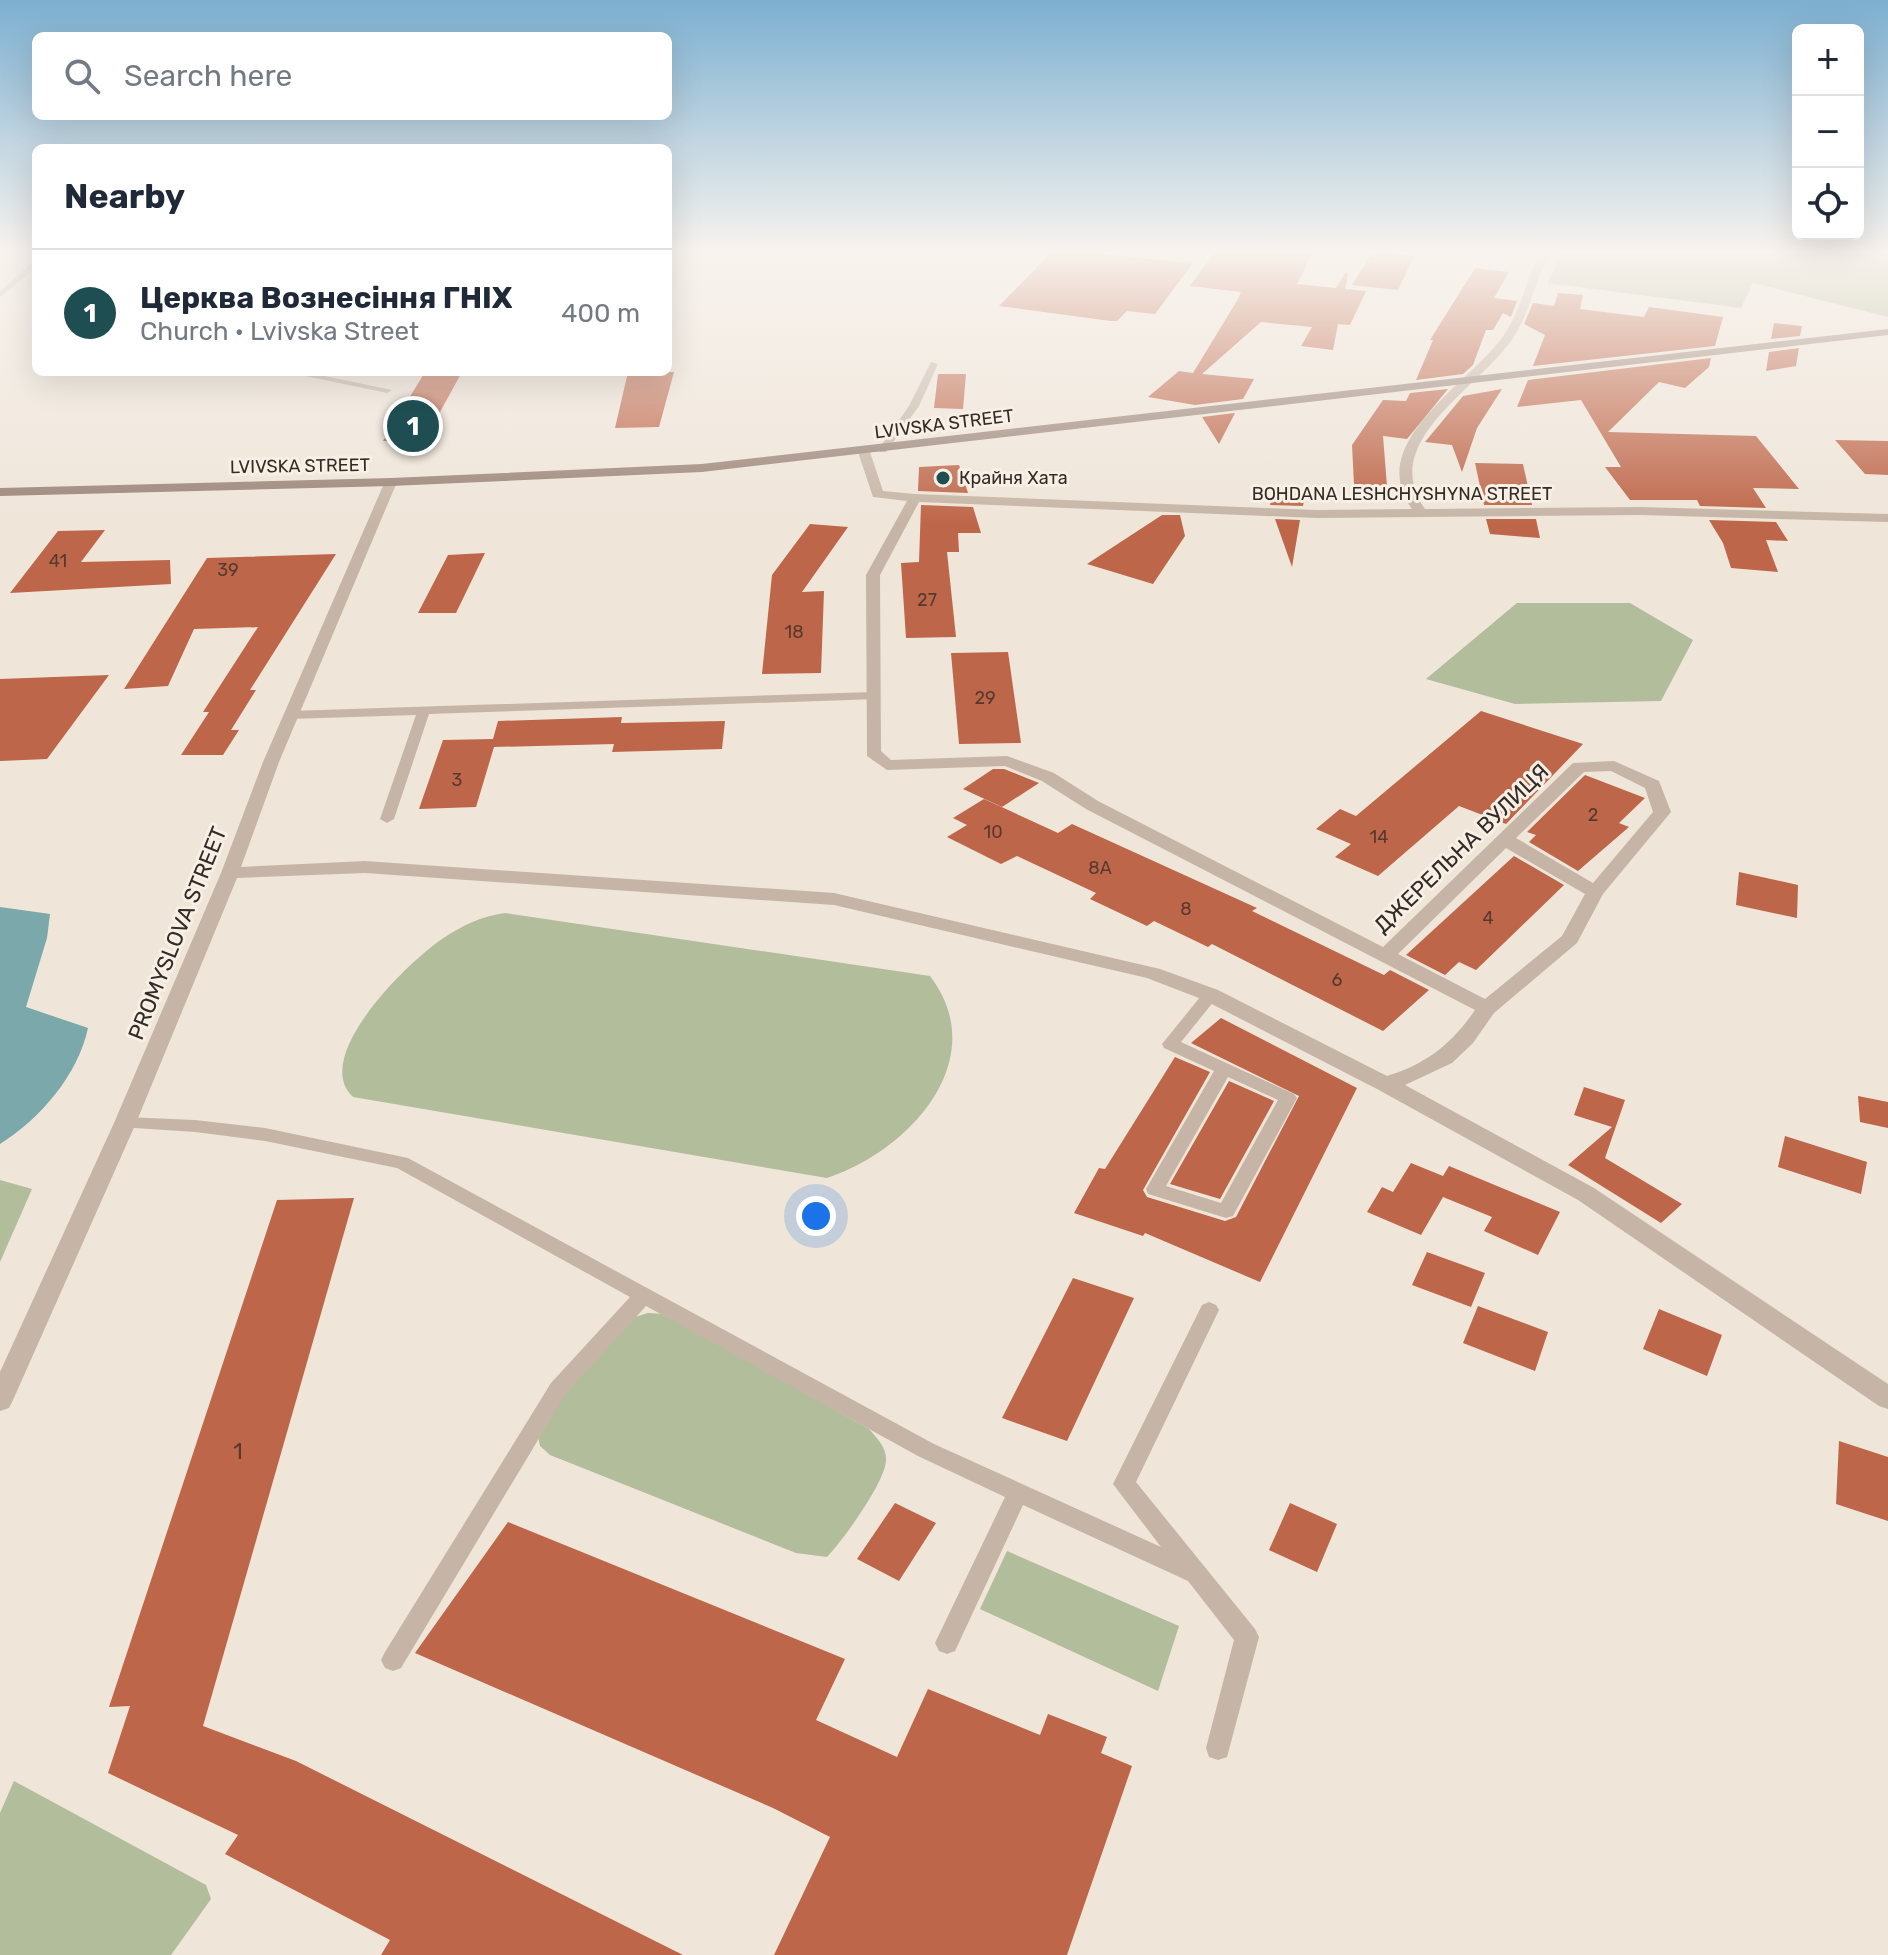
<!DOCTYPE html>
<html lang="en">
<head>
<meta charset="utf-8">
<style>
  body { margin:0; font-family:Rubik,sans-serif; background:#f6f6f7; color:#1f2937 }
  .controls { position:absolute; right:24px; top:24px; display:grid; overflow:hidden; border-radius:12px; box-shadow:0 8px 32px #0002 }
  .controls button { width:72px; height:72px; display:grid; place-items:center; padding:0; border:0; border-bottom:2px solid #e0e1e3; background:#fff; color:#1f2937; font:40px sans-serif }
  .you { position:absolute; left:816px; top:1216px; width:28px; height:28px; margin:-20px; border:6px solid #fff; border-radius:50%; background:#1a73e8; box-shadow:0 0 0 12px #1a73e833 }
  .badge { display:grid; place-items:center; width:52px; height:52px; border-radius:50%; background:#1f4e52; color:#fff; font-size:26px; font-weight:700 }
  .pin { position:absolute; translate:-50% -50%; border:4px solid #fff; box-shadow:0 2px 8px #0006 }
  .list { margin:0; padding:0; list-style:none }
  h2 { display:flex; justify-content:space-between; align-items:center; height:104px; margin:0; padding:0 32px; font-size:34px }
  h2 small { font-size:26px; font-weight:400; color:#747a83 }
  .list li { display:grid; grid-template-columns:52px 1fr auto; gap:24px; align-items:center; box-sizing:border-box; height:128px; padding:0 32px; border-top:2px solid #e0e1e3 }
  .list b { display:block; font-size:30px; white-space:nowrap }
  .list p { margin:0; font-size:26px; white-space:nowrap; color:#747a83 }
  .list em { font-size:26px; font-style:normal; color:#747a83 }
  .icon { flex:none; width:44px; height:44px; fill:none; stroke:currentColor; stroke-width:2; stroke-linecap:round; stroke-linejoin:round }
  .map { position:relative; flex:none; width:1888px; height:1955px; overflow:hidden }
  .search { position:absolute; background:#fff; box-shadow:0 8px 32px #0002; left:32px; top:32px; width:640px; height:88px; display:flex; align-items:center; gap:20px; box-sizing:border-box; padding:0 28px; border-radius:12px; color:#747a83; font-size:30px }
  .panel { position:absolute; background:#fff; box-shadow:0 8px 32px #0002; left:32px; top:144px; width:640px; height:232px; border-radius:12px }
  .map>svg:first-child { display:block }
</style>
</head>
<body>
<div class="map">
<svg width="1888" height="1955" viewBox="0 0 1888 1955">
  <rect width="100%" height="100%" fill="#efe5d9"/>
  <!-- green -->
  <g fill="#b2bd9b">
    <path d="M1564 250H1888V317L1753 283 1741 308 1547 283Z"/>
    <path d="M1517 603H1630L1693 640 1661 701 1515 704 1426 679Z"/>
    <path d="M505 913 930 976C994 1060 908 1152 827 1178L353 1097C310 1057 408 962 442 939 461 926 482 916 505 913Z"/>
    <path d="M0 1180 32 1189 0 1262Z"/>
    <path d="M648 1313 665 1314 869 1429C877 1438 887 1448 886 1461 884 1484 843 1540 827 1557L796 1553 550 1455 540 1446 536 1427 632 1318Z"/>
    <path d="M1007 1551 1179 1626 1158 1691 980 1609Z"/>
    <path d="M14 1781 206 1885 211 1899 171 1955H0V1813Z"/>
  </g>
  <!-- water -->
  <path fill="#7aa8ab" d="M0 907 50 914 47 938 26 1007 88 1028C78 1075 40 1119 0 1144Z"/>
  <!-- building -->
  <g fill="#be6649">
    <path d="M1054 250H1059L1193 263 1155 314 1127 311 1117 321H1111L999 306Z"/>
    <path d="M1216 250H1314L1297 284 1336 288 1345 273 1348 274 1345 289 1366 291 1350 325 1338 324 1333 350 1301 346 1312 327 1261 322 1202 374 1254 379 1243 399 1195 405 1148 397 1179 371 1193 373 1238 299 1241 292 1190 286Z"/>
    <path d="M1373 252 1414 256 1398 290 1352 285Z"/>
    <path d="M1475 268 1509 272 1494 298 1517 301 1511 317 1503 313 1493 330H1486L1473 365 1463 374 1416 380 1433 340H1430Z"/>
    <path d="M1558 293 1583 295 1580 309 1644 317 1649 307 1723 317 1715 346 1533 366 1545 335 1524 324 1533 303 1554 306Z"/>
    <path d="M1774 323 1802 326 1800 336 1771 339Z"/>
    <path d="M1799 348 1796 366 1766 371 1769 352Z"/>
    <path d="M1711 358 1709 367 1685 388 1659 382 1608 432 1756 436 1799 489 1753 488 1766 508 1700 506 1697 500H1630L1605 467H1621L1581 400 1517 407 1528 380Z"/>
    <path d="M425 372H462L424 441H383Z"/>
    <path d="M628 372H674L659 427 615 428Z"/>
    <path d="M938 374H966L963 409 934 408Z"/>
    <path d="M1448 389 1407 439 1383 436 1387 486 1354 484 1352 445 1383 400 1406 401 1410 393Z"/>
    <path d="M1502 389 1477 428 1462 472 1452 445 1425 442 1463 396Z"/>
    <path d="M1235 413 1219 444 1202 417Z"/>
    <path d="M1835 440 1888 441V475L1865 474Z"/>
    <path d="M1475 463 1523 464 1532 505H1484Z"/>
    <path d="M959 465 968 493 918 491 919 467Z"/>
    <path d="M1274 487 1306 490 1303 506 1270 505Z"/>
    <path d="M921 505 973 507 981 533H958L959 552H947L956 637 906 638 901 563 919 562Z"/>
    <path d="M1162 515H1180L1185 536 1153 584 1087 564Z"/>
    <path d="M1275 519 1300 520 1292 567Z"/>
    <path d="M1486 519H1536L1540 538 1490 534Z"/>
    <path d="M1709 520 1776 522 1788 541 1766 540 1778 572 1731 568 1723 543Z"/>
    <path d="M810 524 848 527 802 592 824 591 821 673 762 674 772 575Z"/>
    <path d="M105 530 81 562 170 560 171 584 10 593 58 531Z"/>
    <path d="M485 553 456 613H418L448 555Z"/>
    <path d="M336 554 250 690H256L231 730H239L223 755H181L209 712H203L258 627 194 629 168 686 124 689 207 558Z"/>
    <path d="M1008 652 1021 743 959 744 951 653Z"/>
    <path d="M109 675 47 759 0 761V679Z"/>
    <path d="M1481 711 1583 744 1506 824 1459 806 1378 876 1335 857 1351 844 1316 829 1340 809 1356 816Z"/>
    <path d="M622 717 621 723 725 721 722 749 612 752 614 744 494 747 476 807 419 809 443 740 493 739 498 721Z"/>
    <path d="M993 769H1004L1039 783 1002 807 963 789Z"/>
    <path d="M1585 775 1645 798 1619 823 1629 827 1578 871 1529 842 1536 835 1527 832Z"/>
    <path d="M984 799 1058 833 1072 824 1257 908 1252 911 1384 975 1390 970 1429 990 1383 1031 1212 944 1208 947 1154 921 1147 926 1090 899 1096 893 1017 856 1001 864 947 837 967 825 953 818Z"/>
    <path d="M1514 856 1564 885 1476 970 1459 962 1445 975 1406 955Z"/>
    <path d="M1739 872 1798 885 1797 918 1736 905Z"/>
    <path d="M1221 1018 1357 1088 1260 1282 1145 1233 1143 1236 1074 1213 1099 1168 1105 1169 1175 1057 1210 1072 1143 1190 1147 1197 1225 1221 1236 1217 1299 1096 1191 1043Z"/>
    <path d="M1229 1081 1274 1101 1220 1199 1170 1184Z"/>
    <path d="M1584 1087 1625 1100 1605 1158 1682 1204 1661 1223 1568 1165 1612 1127 1574 1115Z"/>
    <path d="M1858 1096 1888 1102V1128L1860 1122Z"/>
    <path d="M1785 1136 1867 1162 1861 1194 1778 1167Z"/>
    <path d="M1411 1163 1443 1176 1449 1166 1560 1212 1538 1255 1484 1231 1492 1217 1443 1197 1421 1235 1367 1212 1382 1187 1393 1192Z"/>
    <path d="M354 1198 203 1726 296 1761 683 1955H381L390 1940 225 1854 238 1835 108 1773 130 1706 109 1707 277 1200Z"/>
    <path d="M1427 1252 1485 1273 1471 1307 1412 1285Z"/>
    <path d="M1073 1278 1134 1298 1067 1441 1002 1418Z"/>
    <path d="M1478 1306 1548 1332 1535 1371 1463 1343Z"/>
    <path d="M1659 1309 1722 1335 1707 1376 1643 1349Z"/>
    <path d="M1839 1441 1888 1457V1521L1836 1504Z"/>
    <path d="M895 1503 936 1523 899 1581 857 1559Z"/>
    <path d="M1290 1503 1337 1524 1317 1572 1269 1550Z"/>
    <path d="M508 1522 845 1659 816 1720 897 1757 928 1689 1040 1735 1048 1714 1107 1737 1101 1753 1132 1766 1067 1955H774L830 1837 773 1808 415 1653Z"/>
  </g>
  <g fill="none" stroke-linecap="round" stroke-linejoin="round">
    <!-- service -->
    <g fill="#c6b5a6" fill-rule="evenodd">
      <path d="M33 262H36V268L0 297V291Z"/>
      <path d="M931 362 938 364 919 406 886 452H880L878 450 909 406Z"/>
      <path d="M286 372H305L392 390 387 393Z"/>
      <path d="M873 692 878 693V699L429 714 394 819 387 823 380 819 416 715 290 719 284 715 290 711Z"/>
      <path d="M1211 990 1219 995 1181 1042 1294 1094 1297 1098 1233 1216 1226 1218 1148 1194 1146 1189 1214 1071 1164 1048 1162 1044 1205 991ZM1228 1077 1278 1100 1221 1203 1166 1186Z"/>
      <path d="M125 1117 195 1120 265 1128 408 1158 934 1444 1161 1547 1113 1484 1202 1305 1209 1302 1216 1305 1219 1310 1136 1482 1255 1629 1259 1637 1227 1757 1218 1760 1209 1757 1206 1748 1234 1640 1188 1581 1023 1505 955 1651 947 1654 939 1651 935 1643 1005 1497 918 1456 646 1306 565 1395 401 1668 393 1671 385 1668 381 1660 385 1652 551 1383 630 1297 397 1168 265 1141 195 1132 119 1127 116 1123 119 1119Z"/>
    </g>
    <!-- minor -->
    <path fill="#c6b5a6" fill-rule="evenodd" d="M1541 250H1551C1536 277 1531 309 1515 335 1483 387 1376 440 1425 509L1641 507 1888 514V522L1641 515 1317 518 919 502 880 575 881 751 891 760 1007 756 1054 773 1098 801 1383 947 1573 763 1614 761 1659 781 1671 812 1603 894 1577 943 1494 1013 1473 1043 1452 1063 1405 1085 1594 1188 1888 1384V1409L1879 1406 1578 1200 1377 1089 1204 1000 1147 978 834 905 365 873 237 878 136 1123 13 1400 9 1408 0 1411V1372L114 1123 221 873 263 762 386 479 397 482 279 762 241 867 365 861 834 893 1160 969 1218 990 1387 1076C1426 1064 1452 1044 1475 1010L1086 809 1042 781 1005 766 887 770 867 756 866 575 907 501 873 497 858 452 864 448 870 452 883 491 915 494 1317 510 1412 509C1363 442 1471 383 1504 335 1521 310 1527 277 1541 250ZM1611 771 1645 788 1653 812 1593 883 1516 838 1584 772ZM1506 848 1585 894 1562 936 1485 999 1398 954Z"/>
    <!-- secondary -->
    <path fill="#9a8478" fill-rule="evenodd" d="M1888 329V335L702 472 391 486 0 496V488L391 478 702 464Z"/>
  </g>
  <!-- sky -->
  <linearGradient id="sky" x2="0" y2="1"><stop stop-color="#7cafd0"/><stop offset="0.48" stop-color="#f8f3ee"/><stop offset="1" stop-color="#f8f3ee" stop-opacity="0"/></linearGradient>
  <rect width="1888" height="524" fill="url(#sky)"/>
  <!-- markers -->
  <circle fill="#1f4e52" stroke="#f8efe5" stroke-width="3" cx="943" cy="478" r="8"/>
  <g text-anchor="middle" stroke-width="6" stroke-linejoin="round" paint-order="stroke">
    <!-- far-street labels -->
    <g font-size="18" fill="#332b27" stroke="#f8efe5">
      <text transform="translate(944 424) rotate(-7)" y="6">LVIVSKA STREET</text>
      <text transform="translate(300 466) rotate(-1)" y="6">LVIVSKA STREET</text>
      <text x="1402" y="500">BOHDANA LESHCHYSHYNA STREET</text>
    </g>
    <!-- far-poi labels -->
    <g font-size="18" fill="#332b27" stroke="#f8efe5" text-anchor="start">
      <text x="959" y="484">Крайня Хата</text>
    </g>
    <!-- number labels -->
    <g font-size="18" fill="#563a30">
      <text x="58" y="567">41</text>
      <text x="228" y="576">39</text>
      <text x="927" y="606">27</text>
      <text x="794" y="638">18</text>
      <text x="985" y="704">29</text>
      <text x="457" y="786">3</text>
      <text x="1593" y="821">2</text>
      <text x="993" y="838">10</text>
      <text x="1379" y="843">14</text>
      <text x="1100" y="874">8А</text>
      <text x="1186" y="915">8</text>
      <text x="1488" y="924">4</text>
      <text x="1337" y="986">6</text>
    </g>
    <!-- street labels -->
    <g font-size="22" fill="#332b27" stroke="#f8efe5">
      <text transform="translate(1461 848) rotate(-44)" y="8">ДЖЕРЕЛЬНА ВУЛИЦЯ</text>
      <text transform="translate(177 933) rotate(-68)" y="8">PROMYSLOVA STREET</text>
    </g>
    <!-- near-number labels -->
    <g font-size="22" fill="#563a30">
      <text x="238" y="1459">1</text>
    </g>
  </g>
</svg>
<div class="controls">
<button>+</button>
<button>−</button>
<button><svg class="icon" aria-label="locate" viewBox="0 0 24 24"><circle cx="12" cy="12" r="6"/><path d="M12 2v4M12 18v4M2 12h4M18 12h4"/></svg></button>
</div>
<div class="you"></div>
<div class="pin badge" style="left:413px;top:426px">1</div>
<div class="search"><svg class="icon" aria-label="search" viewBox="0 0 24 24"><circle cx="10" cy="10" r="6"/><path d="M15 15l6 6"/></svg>Search here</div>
<section class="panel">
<h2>Nearby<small></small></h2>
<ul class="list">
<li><span class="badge">1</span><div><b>Церква Вознесіння ГНІХ</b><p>Church · Lvivska Street</p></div><em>400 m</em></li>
</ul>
</section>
</div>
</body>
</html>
